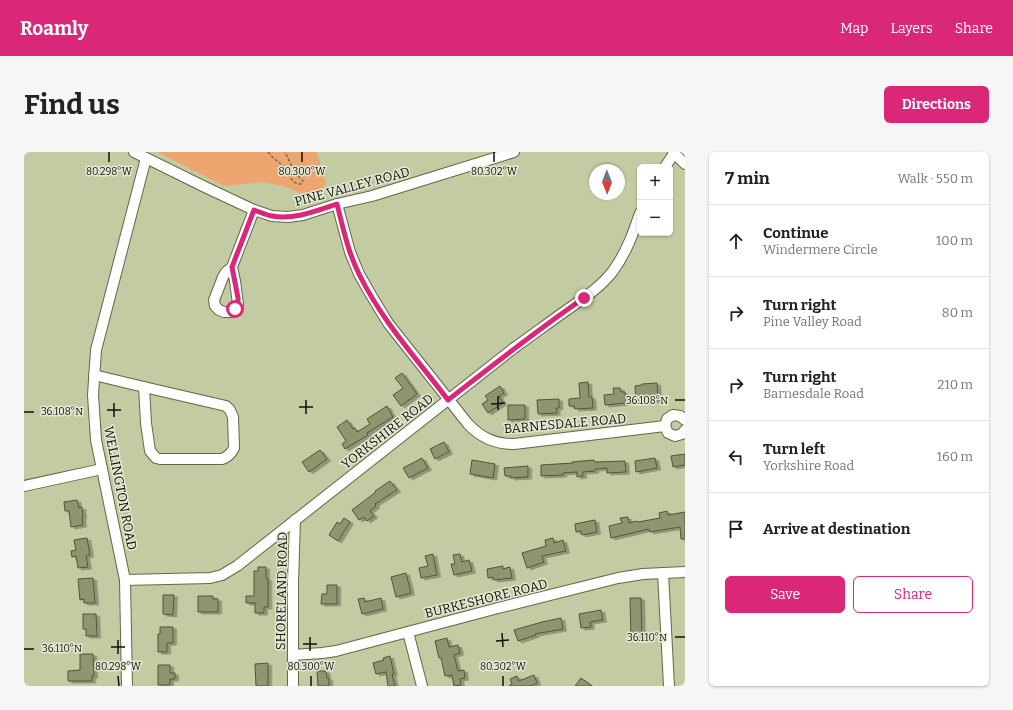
<!DOCTYPE html>
<html lang="en">
<head>
<meta charset="utf-8">
<style>
  body { margin:0; font-family:Bitter,serif; background:#f6f6f6; color:#222 }
  .controls { position:absolute; right:12px; top:12px; display:grid; overflow:hidden; border-radius:6px; box-shadow:0 1px 3px #0004 }
  .controls button { width:36px; height:36px; display:grid; place-items:center; padding:0; border:0; border-bottom:1px solid #e0e0e0; background:#fff; color:#222; font:20px sans-serif }
  .compass { position:absolute; left:565px; top:12px; width:36px; height:36px; border-radius:50%; background:#fff; box-shadow:0 1px 3px #0004; rotate:179deg }
  .stop { position:absolute; width:12px; height:12px; margin:-9px; border:3px solid #db2777; border-radius:50%; background:#fff }
  .stop.end { background:#db2777; border-color:#fff; box-shadow:0 1px 4px #0008 }
  .list { margin:0; padding:0; list-style:none }
  h2 { display:flex; justify-content:space-between; align-items:center; height:52px; margin:0; padding:0 16px; font-size:17px }
  h2 small { font-size:13px; font-weight:400; color:#767676 }
  .list li { display:grid; grid-template-columns:26px 1fr auto; gap:12px; align-items:center; box-sizing:border-box; height:72px; padding:0 16px; border-top:1px solid #e0e0e0 }
  .list b { display:block; font-size:15px; white-space:nowrap }
  .list p { margin:0; font-size:13px; white-space:nowrap; color:#767676 }
  .list em { font-size:13px; font-style:normal; color:#767676 }
  .actions { display:flex; gap:8px; padding:12px 16px }
  .actions a { flex:1; padding:9px 0; border:1px solid #db2777; border-radius:6px; text-align:center; font-size:14px; color:#db2777 }
  .actions .main { background:#db2777; color:#fff }
  .icon { flex:none; width:22px; height:22px; fill:none; stroke:currentColor; stroke-width:2; stroke-linecap:round; stroke-linejoin:round }
  .map { position:relative; flex:none; width:661px; height:534px; overflow:hidden; border-radius:6px }
  header { display:flex; align-items:center; gap:24px; box-sizing:border-box; height:56px; padding:0 20px; background:#db2777; color:#fff }
  header strong { font-size:19px }
  nav { display:flex; gap:22px; margin-inline-start:auto; font-size:14px }
  .intro { display:flex; align-items:center; justify-content:space-between; box-sizing:border-box; height:96px; padding:0 24px }
  h1 { margin:0; font-size:28px }
  .button { padding:10px 18px; border-radius:6px; background:#db2777; color:#fff; font-size:14px; font-weight:700 }
  main { display:flex; gap:24px; padding:0 24px }
  aside { flex:1; background:#fff; border-radius:6px; box-shadow:0 1px 3px #0004 }
  .map>svg:first-child { display:block }
</style>
</head>
<body>
<header>
<strong>Roamly</strong>
<nav><a>Map</a><a>Layers</a><a>Share</a></nav>
</header>
<div class="intro"><h1>Find us</h1><a class="button">Directions</a></div>
<main>
<div class="map">
<svg width="661" height="534" viewBox="0 0 661 534">
  <defs>
    <filter id="shadow"><feDropShadow dx="3.5" dy="2" stdDeviation="0" flood-color="#0004"/></filter>
  </defs>
  <rect width="100%" height="100%" fill="#c3cba3"/>
  <!-- green -->
  <path fill="#eea671" d="M133 0H293L302 32 295 41 283 44 260 34 239 30 200 34Z"/>
  <!-- building -->
  <g fill="#8e9670" stroke="#4f5632" filter="url(#shadow)">
    <path d="M378 221 393 242 377 254 369 243 379 236 371 226Z"/>
    <path d="M564 230 565 245H568L569 256 551 257 550 254H545V247L556 246 555 231Z"/>
    <path d="M633 231 634 248 612 250 611 234 618 233V232Z"/>
    <path d="M476 234 480 241 475 244 479 251 464 261 458 252 464 248 461 244Z"/>
    <path d="M589 236H596L597 240H601L602 251 581 253 580 243 590 242Z"/>
    <path d="M535 247V256H532L533 261 514 262 513 248Z"/>
    <path d="M484 253H501V267L484 268Z"/>
    <path d="M363 254 369 265 343 281 344 283 321 297 318 292 322 289 313 275 323 268 329 277 331 276 333 280 346 272 343 267Z"/>
    <path d="M420 290 425 300 411 307 406 297Z"/>
    <path d="M296 298 303 307 285 320 278 310Z"/>
    <path d="M661 302V313L649 315 647 304Z"/>
    <path d="M398 306 404 316 385 326 379 316Z"/>
    <path d="M631 306 633 316 612 320 611 309Z"/>
    <path d="M448 308 471 312 469 326 446 322Z"/>
    <path d="M570 308 571 310 601 309 602 320 583 321V316L571 317V319L559 320V324L553 325V320L539 321V323L517 324V313L549 311 548 310Z"/>
    <path d="M504 314V325L487 326V324H481L480 316Z"/>
    <path d="M366 329 373 338 351 352 352 354 346 359 350 364 343 369 340 365 335 368 328 358 352 340 351 339Z"/>
    <path d="M53 348 55 356 58 355 59 365H58L59 373 47 375 45 359H41L40 350Z"/>
    <path d="M643 359 644 363 661 360V387H657L656 375 626 380 625 377 587 386 585 374 598 371 596 366 604 365 605 371 613 369 614 370 636 366 635 361Z"/>
    <path d="M320 366 326 370 314 389 305 383 313 370 316 372Z"/>
    <path d="M571 368 573 380 558 383 557 379 552 380 551 372Z"/>
    <path d="M63 386 66 403 62 404 64 415 54 416 52 404 48 405 47 399 52 398 50 388Z"/>
    <path d="M529 386 530 391 539 388 542 399 518 404 520 410 503 416 498 401 522 394 521 388Z"/>
    <path d="M409 402 413 423 397 426 395 416 404 414 401 404Z"/>
    <path d="M436 402 438 410 445 408 448 419 430 423 427 412H431L429 403Z"/>
    <path d="M479 414V417L486 415 488 426 470 428 469 425 464 426 463 417Z"/>
    <path d="M234 415H242V426L244 427V455H240V461H231V451H222V444H230V419H234Z"/>
    <path d="M382 421 387 441 372 445 367 425Z"/>
    <path d="M69 426 71 451H60V447L56 448 54 427Z"/>
    <path d="M303 433H313V452H297L298 442H303Z"/>
    <path d="M139 443H150L149 463 139 462Z"/>
    <path d="M174 444H189V447H194V460H174Z"/>
    <path d="M340 446 341 450 357 446 359 457 338 462 334 447Z"/>
    <path d="M606 446H617L618 487H607Z"/>
    <path d="M577 458 579 468 566 470 567 475 557 476 555 462Z"/>
    <path d="M59 462H72L73 484H62V477H59Z"/>
    <path d="M537 466 539 477 511 482 512 483 494 489 490 478 518 470Z"/>
    <path d="M136 475H149V491H143V500H134V482H136Z"/>
    <path d="M423 486 425 495 434 493 436 501 430 503 434 519 440 518 441 526 436 527 437 533 430 534 428 523 421 524 417 506H415L411 489Z"/>
    <path d="M56 502H69L70 524H68V529H44V519L56 518Z"/>
    <path d="M366 504 370 522H368L371 534H364L362 520 352 522 349 511 360 508 359 506Z"/>
    <path d="M244 511V534H232L231 512Z"/>
    <path d="M134 513H146V521H151V527H146V533H134Z"/>
    <path d="M293 519H302L303 526H305V534H294Z"/>
    <path d="M510 523 513 531 507 534H485L488 532 486 527 493 524 495 529Z"/>
    <path d="M557 526 568 534H551Z"/>
  </g>
  <g fill="none" stroke-linecap="round" stroke-linejoin="round">
    <defs>
      <g id="minor">
        <path d="M110 0 183 36 230 58 248 64 264 65 279 63 313 52 348 44 490 0"/>
        <path d="M649 0 661 12"/>
        <path d="M641 15 651 0"/>
        <path d="M313 52 326 100 335 122 347 143 364 171 444 272C457 286 471 292 490 292L641 274"/>
        <path d="M208 115 202 120 199 125 190 148 191 154 195 158 200 160H207L211 157 214 152 211 129 208 115 230 58"/>
        <path d="M70 223 120 235"/>
        <path d="M120 235 202 254 206 258 209 265 210 296C207 302 204 305 198 307H136L132 306 126 299 122 271Z"/>
        <path d="M661 268 656 264 649 263 643 267 641 274 644 281 651 284 658 282 661 278"/>
        <path d="M0 334 78 317"/>
        <path d="M639 421 645 534"/>
        <path d="M101 428 186 426 198 423 213 414 490 196C507 184 523 172 540 160 557 148 576 136 589 119 602 101 609 82 616 61"/>
        <path d="M384 480 398 534"/>
        <path d="M269 503 298 501 312 499 474 456 594 426 619 422 661 420"/>
        <path d="M103 534 101 428 72 288 69 243 72 198 122 6"/>
        <path d="M269 534V430L271 368"/>
      </g>
    </defs>
    <!-- minor casing -->
    <use href="#minor" stroke="#616843" stroke-width="12"/>
    <!-- path -->
    <path stroke="#6a6f54" stroke-width="1.5" stroke-dasharray="3 2" stroke-linecap="butt" d="M244 0C250 8 253 8 259 14 265 20 266 32 277 32L279 29 270 19 261 0"/>
    <!-- minor -->
    <use href="#minor" stroke="#fff" stroke-width="10"/>
  </g>
  <g fill="none" stroke-linecap="round" stroke-linejoin="round">
    <!-- route -->
    <path stroke="#db2777" stroke-width="5" d="M211 157 214 152V146L208 115 230 58C236 60 242 63 248 64 270 68 292 59 313 52 319 76 324 100 335 122 358 169 393 207 424 248 469 213 513 178 560 146"/>
  </g>
  <!-- ticks -->
  <path fill="none" stroke="#0f1204" stroke-width="1.5" d="M85 0V10M278 0V10M470 0V10M474 244V258M282 248V262M651 248H661M90 251V265M467 252 481 251M275 255H289M83 258H97M0 260H10M478 481 479 495M286 485V499M651 485H661M94 488V502M472 489 485 488M279 492H293M87 495H101M0 497H10M94 524 95 534M287 524V534M479 524V534"/>
  <g text-anchor="middle" stroke-width="3" stroke-linejoin="round" paint-order="stroke">
    <!-- street labels -->
    <g font-size="13" fill="#0f1204" stroke="#e5e9d5">
      <text transform="translate(328 34) rotate(-15)" y="5">PINE VALLEY ROAD</text>
      <text transform="translate(541 271) rotate(-5)" y="5">BARNESDALE ROAD</text>
      <text transform="translate(363 279) rotate(-38)" y="5">YORKSHIRE ROAD</text>
      <text transform="translate(97 336) rotate(79)" y="5">WELLINGTON ROAD</text>
      <text transform="translate(257 439) rotate(-89)" y="5">SHORELAND ROAD</text>
      <text transform="translate(462 446) rotate(-14)" y="5">BURKESHORE ROAD</text>
    </g>
  </g>
  <g font-size="10" text-anchor="middle" fill="#0f1204" stroke="#e5e9d5" stroke-width="3" stroke-linejoin="round" paint-order="stroke">
    <text x="85" y="23">80.298°W</text>
    <text x="278" y="23">80.300°W</text>
    <text x="470" y="23">80.302°W</text>
    <text x="623" y="252">36.108°N</text>
    <text x="38" y="263">36.108°N</text>
    <text x="623" y="489">36.110°N</text>
    <text x="38" y="500">36.110°N</text>
    <text x="94" y="518">80.298°W</text>
    <text x="287" y="518">80.300°W</text>
    <text x="479" y="518">80.302°W</text>
  </g>
</svg>
<div class="controls">
<button>+</button>
<button>−</button>
</div>
<svg class="compass" viewBox="-18 -18 36 36"><path d="M0-13l5 13h-10z" fill="#e53935"/><path d="M0 13l5-13h-10z" fill="#767676"/></svg>
<div class="stop" style="left:211px;top:157px"></div>
<div class="stop end" style="left:560px;top:146px"></div>
</div>
<aside>
<h2>7 min<small>Walk · 550 m</small></h2>
<ul class="list">
<li><svg class="icon" aria-label="ahead" viewBox="0 0 24 24"><path d="M12 20V5M6 11l6-6 6 6"/></svg><div><b>Continue</b><p>Windermere Circle</p></div><em>100 m</em></li>
<li><svg class="icon" aria-label="right" viewBox="0 0 24 24"><path d="M7 20v-9h11M14 6l5 5-5 5"/></svg><div><b>Turn right</b><p>Pine Valley Road</p></div><em>80 m</em></li>
<li><svg class="icon" aria-label="right" viewBox="0 0 24 24"><path d="M7 20v-9h11M14 6l5 5-5 5"/></svg><div><b>Turn right</b><p>Barnesdale Road</p></div><em>210 m</em></li>
<li><svg class="icon" aria-label="left" viewBox="0 0 24 24"><path d="M17 20v-9H6M10 6l-5 5 5 5"/></svg><div><b>Turn left</b><p>Yorkshire Road</p></div><em>160 m</em></li>
<li><svg class="icon" aria-label="arrive" viewBox="0 0 24 24"><path d="M6 21V4h12l-3 4 3 4H6"/></svg><div><b>Arrive at destination</b></div></li>
</ul>
<div class="actions"><a class="main">Save</a><a>Share</a></div>
</aside>
</main>
</body>
</html>
